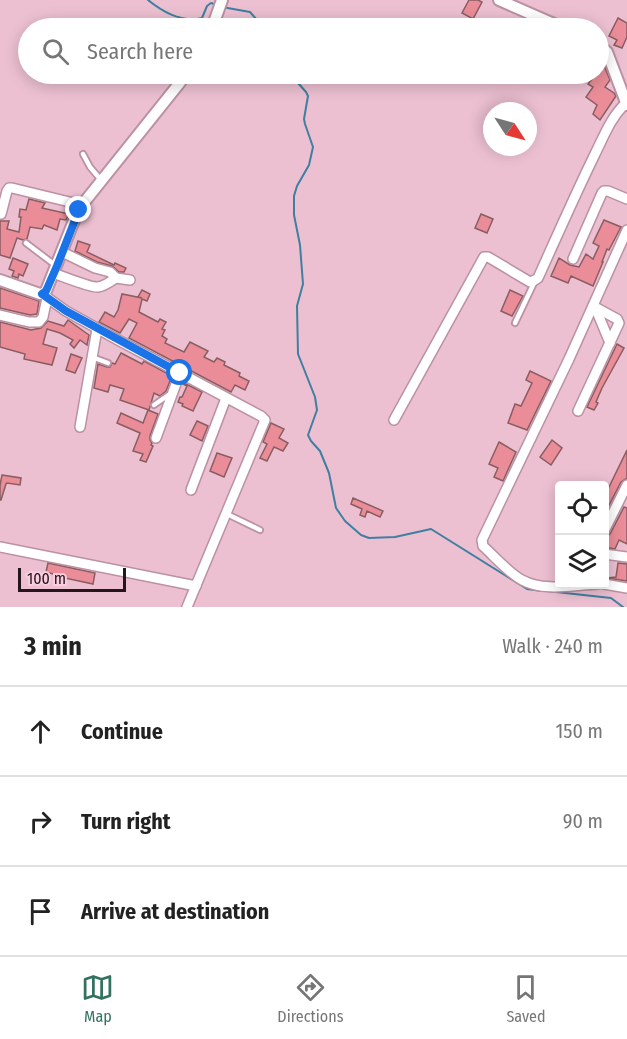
<!DOCTYPE html>
<html lang="en">
<head>
<meta charset="utf-8">
<style>
  body { margin:0; font-family:"Fira Sans Condensed",sans-serif; background:#f6f6f6; color:#222 }
  .controls { position:absolute; right:18px; bottom:18px; display:grid; overflow:hidden; border-radius:6px; box-shadow:0 3px 15px #0003 }
  .controls button { width:54px; height:54px; display:grid; place-items:center; padding:0; border:0; border-bottom:2px solid #e0e0e0; background:#fff; color:#222; font:30px sans-serif }
  .compass { position:absolute; left:483px; top:102px; width:54px; height:54px; border-radius:50%; background:#fff; box-shadow:0 3px 15px #0003; rotate:126deg }
  .scale { position:absolute; left:18px; bottom:15px; width:108px; box-sizing:border-box; padding-left:6px; border:3px solid #25161c; border-top:0; font-size:16px; line-height:21px; white-space:nowrap; color:#25161c; -webkit-text-stroke:4px #f9ccde; paint-order:stroke }
  .stop { position:absolute; width:18px; height:18px; margin:-14px; border:4px solid #1a73e8; border-radius:50%; background:#fff }
  .stop.end { background:#1a73e8; border-color:#fff; box-shadow:0 2px 6px #0008 }
  .list { margin:0; padding:0; list-style:none }
  h2 { display:flex; justify-content:space-between; align-items:center; height:78px; margin:0; padding:0 24px; font-size:26px }
  h2 small { font-size:20px; font-weight:400; color:#767676 }
  .list li { display:grid; grid-template-columns:39px 1fr auto; gap:18px; align-items:center; box-sizing:border-box; height:90px; padding:0 24px; border-top:2px solid #e0e0e0 }
  .list b { display:block; font-size:22px; white-space:nowrap }
  .list em { font-size:20px; font-style:normal; color:#767676 }
  .icon { flex:none; width:33px; height:33px; fill:none; stroke:currentColor; stroke-width:2; stroke-linecap:round; stroke-linejoin:round }
  .map { position:relative; flex:none; width:627px; height:607px; overflow:hidden }
  .search { position:absolute; background:#fff; box-shadow:0 3px 15px #0003; left:18px; right:18px; top:18px; height:66px; display:flex; align-items:center; gap:15px; box-sizing:border-box; padding:0 21px; border-radius:33px; color:#767676; font-size:22px }
  .sheet { height:348px; background:#fff }
  nav { display:flex; justify-content:space-around; align-items:center; box-sizing:border-box; height:84px; border-top:2px solid #e0e0e0; background:#fff; font-size:16px; color:#767676 }
  nav a { display:grid; justify-items:center; gap:3px }
  nav .on { color:#337260 }
  .map>svg:first-child { display:block }
</style>
</head>
<body>
<div class="map">
<svg width="627" height="607" viewBox="0 0 627 607">
  <rect width="100%" height="100%" fill="#ecc0d1"/>
  <g fill="none" stroke-linecap="round" stroke-linejoin="round">
    <!-- stream -->
    <g stroke="#3f7fa2" stroke-width="2">
      <path d="M148 0C164 13 182 23 202 18L207 6 211 3 217 5"/>
      <path d="M222 7 250 12 264 28"/>
      <path d="M290 74 306 92 308 96 304 119 305 124 313 147 309 165 297 186 294 196V215L300 245 303 284 297 306 298 354 315 397 317 410 308 435 311 441 320 451 329 473 336 508 345 521 361 535 369 538 395 537 431 529 527 589 542 591"/>
      <path d="M547 591 611 598 623 607"/>
    </g>
  </g>
  <!-- building -->
  <g fill="#ea8d98" stroke="#885e62" stroke-width="1.5">
    <path d="M469 0H478L482 2 473 19 462 13Z"/>
    <path d="M618 18 627 23V37L622 48 614 45 617 40 609 36Z"/>
    <path d="M602 61 610 80 605 87 614 93 616 96 600 120 593 114 597 105 586 97 593 87 588 84 596 74H598V67Z"/>
    <path d="M29 199 45 203 42 208 69 214 66 220 60 219 57 230 44 225 42 229 30 227 27 239 23 240 17 238 10 258 0 255V221H9L7 229 19 232 21 217H19L20 209 26 210Z"/>
    <path d="M481 214 493 219 487 233 475 228Z"/>
    <path d="M604 220 621 227 609 250 607 249 602 262H603L593 286 571 276 568 283 551 276 559 258 570 265 579 267 586 254 593 259 599 246 593 243Z"/>
    <path d="M78 241 90 245 87 252 114 265 115 263 126 268 124 272H119L112 266 97 262 75 251Z"/>
    <path d="M13 258 28 264 23 276 19 274 18 278 12 276 14 271 9 269Z"/>
    <path d="M0 288 39 301 37 314 30 315 0 308Z"/>
    <path d="M142 290 150 294 147 301 142 299 139 312 158 322 160 319 166 322 162 329 165 330 162 336 167 339 165 343 184 352 190 342 208 351 204 357 214 362 217 358 225 362 224 365 240 373 239 376 249 381 245 390 235 385 231 392 129 338 137 323 129 319 120 333 99 322 105 312 114 317 118 310 122 294 142 298 138 297Z"/>
    <path d="M510 290 523 296 512 316 501 311Z"/>
    <path d="M68 320 89 335 87 345 80 340 74 348 70 344 73 340 60 333 47 329 43 344 57 348 52 365 24 359 25 354 0 347V322L31 330 41 328 48 321 64 326Z"/>
    <path d="M617 344 624 348 602 388 596 402 598 403 594 410 587 407Z"/>
    <path d="M121 353 142 364 144 361 172 376 166 391 160 396 154 393 149 410 120 400 124 389 110 385 108 392 94 388 98 364 107 367H110L112 363 115 364Z"/>
    <path d="M71 354 82 358 75 373 66 370Z"/>
    <path d="M530 371 551 381 527 430 508 423 515 404 521 406 532 383 526 380Z"/>
    <path d="M184 383 202 392 193 411 182 406 183 404 178 402 180 397H182L187 386 183 384Z"/>
    <path d="M148 410 158 414 150 436V440L152 443 151 445 153 446 146 462 140 460 143 454 133 451 140 433 117 423 121 413 143 423Z"/>
    <path d="M197 421 208 426 202 441 190 435Z"/>
    <path d="M271 423 284 429 279 438 288 443 283 451 274 447 267 461 260 458 267 444 263 442Z"/>
    <path d="M552 440 562 448 551 465 540 457Z"/>
    <path d="M499 442 516 452 503 481 494 477 498 468 489 464Z"/>
    <path d="M627 450V478L621 482 604 515V493L607 488 608 489Z"/>
    <path d="M217 453 232 458 224 477 210 471Z"/>
    <path d="M2 475 21 478 20 485 7 483 6 484 1 500H0V485Z"/>
    <path d="M353 498 383 511 380 517 367 511 365 517 360 515 362 509 351 504Z"/>
    <path d="M624 507 627 508V544L619 540 615 549 604 547V538L610 534Z"/>
    <path d="M48 563 95 573 93 584 60 577V576L46 572Z"/>
    <path d="M618 563 627 564V581L607 578 616 577Z"/>
  </g>
  <g fill="none" stroke-linecap="round" stroke-linejoin="round">
    <defs>
      <g id="service">
        <path d="M83 154 90 167 101 180"/>
        <path d="M26 243 55 265"/>
        <path d="M515 323 534 283"/>
        <path d="M92 357 108 363"/>
        <path d="M154 405 170 394"/>
        <path d="M227 514 260 530"/>
      </g>
      <g id="minor">
        <path d="M1 214 7 191 9 188H12L82 205"/>
        <path d="M62 252 95 268 110 272 116 278 130 280"/>
        <path d="M573 259 602 193 604 191H608L627 199"/>
        <path d="M53 273C62 276 91 288 98 287 105 286 111 281 116 278"/>
        <path d="M42 294 66 311 118 340 261 416 265 420 187 607"/>
        <path d="M595 307 610 343"/>
        <path d="M0 315 29 322H39L43 317 47 298"/>
        <path d="M578 411 619 323 617 319 593 306"/>
        <path d="M394 420 484 257H488L530 282 535 280 538 278C557 236 575 195 595 154 604 136 611 117 626 103"/>
        <path d="M80 427 97 329"/>
        <path d="M156 438 180 373"/>
        <path d="M191 490 226 398"/>
        <path d="M604 531 627 485"/>
        <path d="M0 547 196 586"/>
        <path d="M604 554 627 557"/>
        <path d="M598 584C574 585 544 592 522 580 510 574 494 556 483 546L482 540 569 359 627 230"/>
        <path d="M604 584 627 588"/>
      </g>
      <g id="tertiary">
        <path d="M499 0 563 28"/>
        <path d="M212 28 222 0"/>
        <path d="M598 44 607 52 627 105"/>
        <path d="M0 280 40 294H42L46 291 75 218 82 205 178 85 186 74"/>
      </g>
    </defs>
    <!-- service casing -->
    <use href="#service" stroke="#bb91a3" stroke-width="8"/>
    <!-- minor casing -->
    <use href="#minor" stroke="#bb91a3" stroke-width="12"/>
    <!-- tertiary casing -->
    <use href="#tertiary" stroke="#bb91a3" stroke-width="14"/>
    <!-- service -->
    <use href="#service" stroke="#fff" stroke-width="4.5"/>
    <!-- minor -->
    <use href="#minor" stroke="#fff" stroke-width="9"/>
    <!-- tertiary -->
    <use href="#tertiary" stroke="#fff" stroke-width="10"/>
  </g>
  <g fill="none" stroke-linecap="round" stroke-linejoin="round">
    <!-- route -->
    <path stroke="#1a73e8" stroke-width="8" d="M79 210 57 266 46 291 42 294 66 311 180 373"/>
  </g>
</svg>
<div class="controls">
<button><svg class="icon" aria-label="locate" viewBox="0 0 24 24"><circle cx="12" cy="12" r="6"/><path d="M12 2v4M12 18v4M2 12h4M18 12h4"/></svg></button>
<button><svg class="icon" aria-label="layers" viewBox="0 0 24 24"><path d="M12 4l9 5-9 5-9-5zM3 14l9 5 9-5"/></svg></button>
</div>
<svg class="compass" viewBox="-18 -18 36 36"><path d="M0-13l5 13h-10z" fill="#e53935"/><path d="M0 13l5-13h-10z" fill="#767676"/></svg>
<div class="scale">100 m</div>
<div class="stop" style="left:180px;top:373px"></div>
<div class="stop end" style="left:79px;top:210px"></div>
<div class="search"><svg class="icon" aria-label="search" viewBox="0 0 24 24"><circle cx="10" cy="10" r="6"/><path d="M15 15l6 6"/></svg>Search here</div>
</div>
<section class="sheet">
<h2>3 min<small>Walk · 240 m</small></h2>
<ul class="list">
<li><svg class="icon" aria-label="ahead" viewBox="0 0 24 24"><path d="M12 20V5M6 11l6-6 6 6"/></svg><div><b>Continue</b></div><em>150 m</em></li>
<li><svg class="icon" aria-label="right" viewBox="0 0 24 24"><path d="M7 20v-9h11M14 6l5 5-5 5"/></svg><div><b>Turn right</b></div><em>90 m</em></li>
<li><svg class="icon" aria-label="arrive" viewBox="0 0 24 24"><path d="M6 21V4h12l-3 4 3 4H6"/></svg><div><b>Arrive at destination</b></div></li>
</ul>
</section>
<nav>
<a class="on"><svg class="icon" aria-label="map" viewBox="0 0 24 24"><path d="M3 6l6-2 6 2 6-2v14l-6 2-6-2-6 2zM9 4v14M15 6v14"/></svg>Map</a>
<a><svg class="icon" aria-label="directions" viewBox="0 0 24 24"><path d="M12 3l9 9-9 9-9-9zM9 14v-3h6M13 9l2 2-2 2"/></svg>Directions</a>
<a><svg class="icon" aria-label="saved" viewBox="0 0 24 24"><path d="M7 4h10v16l-5-4-5 4z"/></svg>Saved</a>
</nav>
</body>
</html>
